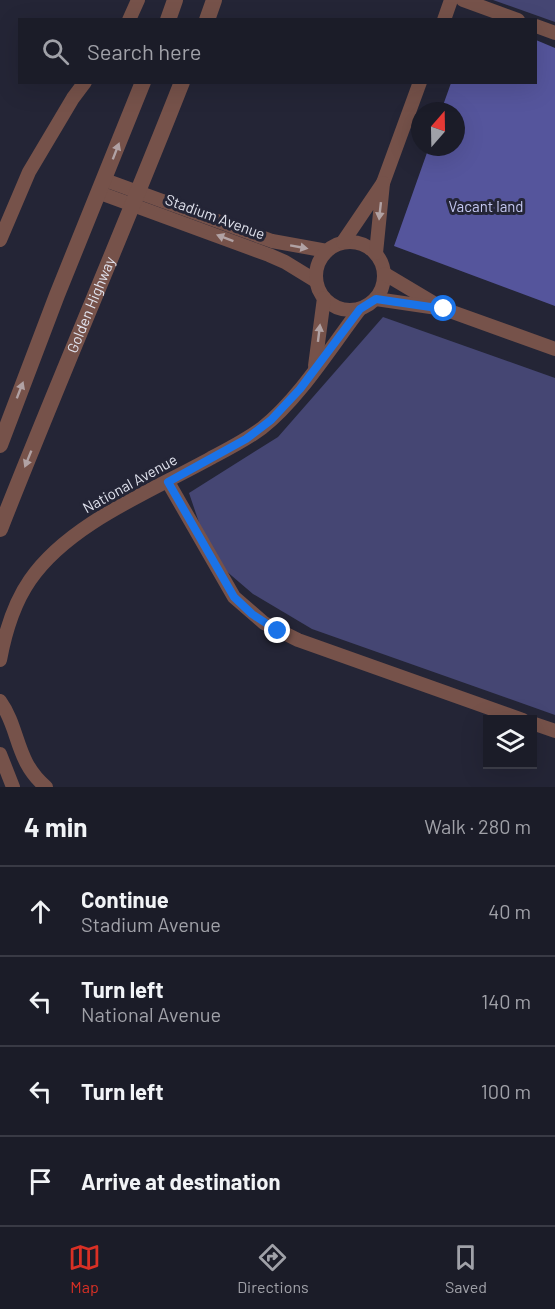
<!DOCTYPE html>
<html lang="en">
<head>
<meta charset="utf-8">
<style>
  body { margin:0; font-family:Barlow,sans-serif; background:#242530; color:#f1f3f6 }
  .controls { position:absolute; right:18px; bottom:18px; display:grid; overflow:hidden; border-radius:0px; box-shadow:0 6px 24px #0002 }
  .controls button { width:54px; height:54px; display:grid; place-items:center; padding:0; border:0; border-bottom:2px solid #393a45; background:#1b1c28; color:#f1f3f6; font:30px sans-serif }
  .compass { position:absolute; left:411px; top:102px; width:54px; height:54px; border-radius:50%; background:#1b1c28; box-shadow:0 6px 24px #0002; rotate:20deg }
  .stop { position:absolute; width:18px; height:18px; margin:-14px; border:4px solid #1a73e8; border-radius:50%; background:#fff }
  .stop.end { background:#1a73e8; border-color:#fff; box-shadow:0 2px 6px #0008 }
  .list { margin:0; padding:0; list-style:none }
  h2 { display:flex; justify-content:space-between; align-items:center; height:78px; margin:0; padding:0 24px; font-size:26px }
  h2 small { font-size:20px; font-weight:400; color:#a0a1a8 }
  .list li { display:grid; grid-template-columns:39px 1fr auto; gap:18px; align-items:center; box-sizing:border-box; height:90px; padding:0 24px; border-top:2px solid #393a45 }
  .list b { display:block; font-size:22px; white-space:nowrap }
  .list p { margin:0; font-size:20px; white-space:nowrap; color:#a0a1a8 }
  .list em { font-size:20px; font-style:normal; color:#a0a1a8 }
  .icon { flex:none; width:33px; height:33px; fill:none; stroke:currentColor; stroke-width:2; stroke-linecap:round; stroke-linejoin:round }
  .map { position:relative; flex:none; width:555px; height:787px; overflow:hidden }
  .search { position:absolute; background:#1b1c28; box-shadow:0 6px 24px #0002; left:18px; right:18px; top:18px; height:66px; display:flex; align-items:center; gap:15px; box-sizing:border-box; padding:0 21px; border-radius:0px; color:#a0a1a8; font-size:22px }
  .sheet { height:438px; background:#1b1c28 }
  nav { display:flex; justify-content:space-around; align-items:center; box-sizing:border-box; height:84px; border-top:2px solid #393a45; background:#1b1c28; font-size:16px; color:#a0a1a8 }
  nav a { display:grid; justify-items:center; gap:3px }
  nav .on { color:#d93025 }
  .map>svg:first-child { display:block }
</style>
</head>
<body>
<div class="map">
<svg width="555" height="787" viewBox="0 0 555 787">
  <rect width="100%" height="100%" fill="#242536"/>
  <!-- green -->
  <g fill="#454673">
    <path d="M493 0H555V22Z"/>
    <path d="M383 317 555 378V715L312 629 253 594 211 558 189 493 278 437Z"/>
  </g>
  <!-- forest -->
  <path fill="#55559c" d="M536 40 555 48V306L394 246 429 147H456V111H441L451 83 536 82Z"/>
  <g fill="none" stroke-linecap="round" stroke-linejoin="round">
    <!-- minor -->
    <g stroke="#76524a" stroke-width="14">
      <path d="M463 0 518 20"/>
      <path d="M129 20 138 0"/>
      <path d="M444 20 451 0"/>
      <path d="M536 26 555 33"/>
      <path d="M105 180 272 241 327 251"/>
      <path d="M383 183 420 82"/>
      <path d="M100 193 269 255 285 262 316 281"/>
      <path d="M0 240 29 172 73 98 85 82"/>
      <circle cx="350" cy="276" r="34"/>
      <path d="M343 242 383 183 376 253"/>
      <path d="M385 274 437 305"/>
      <path d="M376 299 444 309 555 349"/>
      <path d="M315 366 324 298"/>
      <path d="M168 482 234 597 264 623 298 640 523 720"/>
      <path d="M0 660C5 633 14 603 30 580 69 523 152 491 211 458 228 449 246 440 262 428 299 399 331 347 360 309"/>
      <path d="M0 701C20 729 15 761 46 787"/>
      <path d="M532 723 555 731"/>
      <path d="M0 754 13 787"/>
    </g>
    <!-- tertiary -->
    <g stroke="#76524a" stroke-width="16">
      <path d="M168 20 175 0"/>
      <path d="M207 20 214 0"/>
      <path d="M0 445 57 295 143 82"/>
      <path id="s1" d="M0 529C59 379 123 232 182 82"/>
    </g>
  </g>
  <!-- one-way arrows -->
  <defs><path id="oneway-solid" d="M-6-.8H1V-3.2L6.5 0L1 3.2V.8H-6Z" transform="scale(1.5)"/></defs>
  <g fill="#b1a2a4">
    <use href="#oneway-solid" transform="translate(116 151) rotate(-69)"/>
    <use href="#oneway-solid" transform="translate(380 211) rotate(96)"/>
    <use href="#oneway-solid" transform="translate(225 238) rotate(-159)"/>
    <use href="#oneway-solid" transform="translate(299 247) rotate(10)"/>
    <use href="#oneway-solid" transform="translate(319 333) rotate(-83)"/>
    <use href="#oneway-solid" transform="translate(20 390) rotate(-69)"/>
    <use href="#oneway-solid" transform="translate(28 459) rotate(112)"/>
  </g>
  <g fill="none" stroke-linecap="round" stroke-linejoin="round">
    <!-- route -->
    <path stroke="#1a73e8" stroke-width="8" d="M278 631 252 614 234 597 168 482 246 439 271 420 300 389 360 309 376 299 444 309"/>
  </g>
  <g text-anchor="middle" stroke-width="6" stroke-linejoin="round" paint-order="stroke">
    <!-- park labels -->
    <g font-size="15" fill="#c5c8f1" stroke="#242536">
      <text x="486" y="212">Vacant land</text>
    </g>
    <!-- street labels -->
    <g font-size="15" fill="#e1e3ee" stroke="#242536">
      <text transform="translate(215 217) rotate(20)" y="5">Stadium Avenue</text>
      <text dy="5" stroke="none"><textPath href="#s1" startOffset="242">Golden Highway</textPath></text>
      <text transform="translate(130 484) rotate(-29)" y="5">National Avenue</text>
    </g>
  </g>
</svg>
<div class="controls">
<button><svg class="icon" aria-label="layers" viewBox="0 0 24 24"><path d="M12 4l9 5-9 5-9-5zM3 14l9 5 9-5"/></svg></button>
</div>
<svg class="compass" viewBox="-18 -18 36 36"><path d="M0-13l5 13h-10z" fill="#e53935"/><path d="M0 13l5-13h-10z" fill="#a0a1a8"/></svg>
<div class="stop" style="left:444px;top:309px"></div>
<div class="stop end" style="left:278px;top:631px"></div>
<div class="search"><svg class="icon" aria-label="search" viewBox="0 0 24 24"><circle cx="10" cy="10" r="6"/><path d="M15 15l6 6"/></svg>Search here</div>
</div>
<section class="sheet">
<h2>4 min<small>Walk · 280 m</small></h2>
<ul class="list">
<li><svg class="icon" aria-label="ahead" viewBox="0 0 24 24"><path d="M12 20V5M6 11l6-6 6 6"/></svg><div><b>Continue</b><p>Stadium Avenue</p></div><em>40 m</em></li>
<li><svg class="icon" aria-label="left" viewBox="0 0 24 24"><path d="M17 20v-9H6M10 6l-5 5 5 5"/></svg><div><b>Turn left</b><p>National Avenue</p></div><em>140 m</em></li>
<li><svg class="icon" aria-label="left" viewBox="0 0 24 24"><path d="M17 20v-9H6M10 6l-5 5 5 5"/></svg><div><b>Turn left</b></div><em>100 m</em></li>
<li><svg class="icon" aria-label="arrive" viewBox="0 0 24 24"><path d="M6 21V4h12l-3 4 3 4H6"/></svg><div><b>Arrive at destination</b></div></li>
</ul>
</section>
<nav>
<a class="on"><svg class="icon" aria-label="map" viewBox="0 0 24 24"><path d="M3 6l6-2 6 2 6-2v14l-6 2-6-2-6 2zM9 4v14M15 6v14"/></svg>Map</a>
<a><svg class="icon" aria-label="directions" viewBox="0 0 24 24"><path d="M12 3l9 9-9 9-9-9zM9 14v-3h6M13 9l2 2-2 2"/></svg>Directions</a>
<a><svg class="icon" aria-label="saved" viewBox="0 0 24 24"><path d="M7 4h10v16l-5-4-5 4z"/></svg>Saved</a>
</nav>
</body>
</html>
